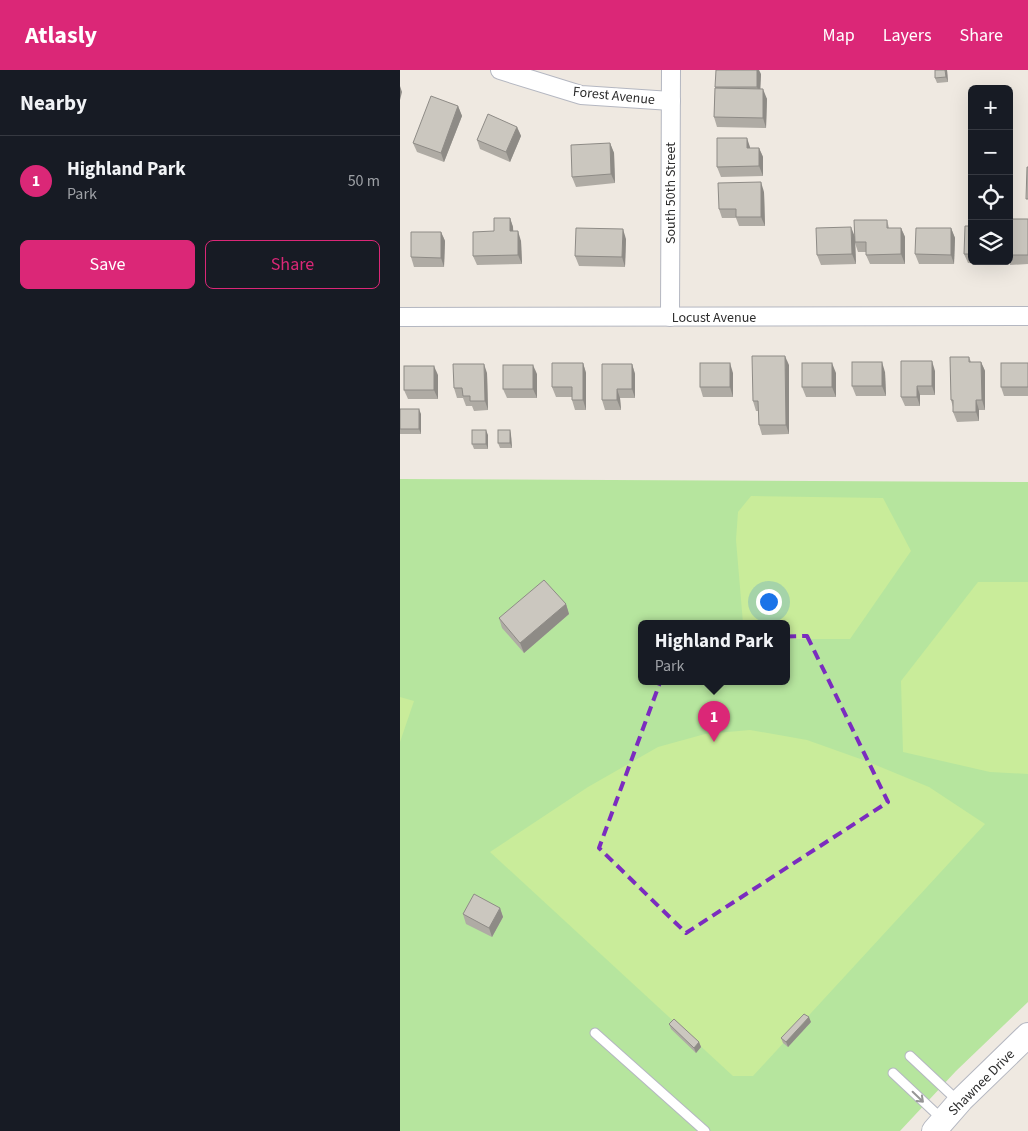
<!DOCTYPE html>
<html lang="en">
<head>
<meta charset="utf-8">
<style>
  body { margin:0; font-family:"Source Sans 3",sans-serif; background:#242831; color:#f1f3f6 }
  .controls { position:absolute; right:15px; top:15px; display:grid; overflow:hidden; border-radius:8px; box-shadow:0 5px 20px #0002 }
  .controls button { width:45px; height:45px; display:grid; place-items:center; padding:0; border:0; border-bottom:1px solid #363941; background:#171b24; color:#f1f3f6; font:25px sans-serif }
  .you { position:absolute; left:368px; top:531px; width:18px; height:18px; margin:-12px; border:4px solid #fff; border-radius:50%; background:#1a73e8; box-shadow:0 0 0 8px #1a73e833 }
  .badge { display:grid; place-items:center; width:32px; height:32px; border-radius:50%; background:#db2777; color:#fff; font-size:16px; font-weight:700 }
  .pin { position:absolute; translate:-50% -41px; filter:drop-shadow(0 1px 2px #0008) }
  .pin::after { content:''; position:absolute; top:26px; width:18px; height:15px; background:inherit; clip-path:polygon(0 0,100% 0,50% 100%) }
  .popup { position:absolute; left:238px; top:550px; width:152px; height:65px; box-sizing:border-box; display:grid; place-content:center; border-radius:8px; background:#171b24; filter:drop-shadow(0 1px 4px #0005); font-size:16px; white-space:nowrap; color:#9ea1a6 }
  .popup b { font-size:19px; color:#f1f3f6 }
  .popup::after { content:''; position:absolute; left:50%; top:100%; margin-left:-10px; border:10px solid transparent; border-top-color:#171b24 }
  .list { margin:0; padding:0; list-style:none }
  h2 { display:flex; justify-content:space-between; align-items:center; height:65px; margin:0; padding:0 20px; font-size:21px }
  h2 small { font-size:16px; font-weight:400; color:#9ea1a6 }
  .list li { display:grid; grid-template-columns:32px 1fr auto; gap:15px; align-items:center; box-sizing:border-box; height:90px; padding:0 20px; border-top:1px solid #363941 }
  .list b { display:block; font-size:19px; white-space:nowrap }
  .list p { margin:0; font-size:16px; white-space:nowrap; color:#9ea1a6 }
  .list em { font-size:16px; font-style:normal; color:#9ea1a6 }
  .actions { display:flex; gap:10px; padding:15px 20px }
  .actions a { flex:1; padding:11px 0; border:1px solid #db2777; border-radius:8px; text-align:center; font-size:18px; color:#db2777 }
  .actions .main { background:#db2777; color:#fff }
  .icon { flex:none; width:28px; height:28px; fill:none; stroke:currentColor; stroke-width:2; stroke-linecap:round; stroke-linejoin:round }
  .map { position:relative; flex:none; width:628px; height:1061px; overflow:hidden }
  header { display:flex; align-items:center; gap:30px; box-sizing:border-box; height:70px; padding:0 25px; background:#db2777; color:#fff }
  header strong { font-size:24px }
  nav { display:flex; gap:28px; margin-inline-start:auto; font-size:18px }
  main { display:flex }
  aside { flex:1; background:#171b24 }
  .map>svg:first-child { display:block }
</style>
</head>
<body>
<header>
<strong>Atlasly</strong>
<nav><a>Map</a><a>Layers</a><a>Share</a></nav>
</header>
<main>
<aside>
<h2>Nearby<small></small></h2>
<ul class="list">
<li><span class="badge">1</span><div><b>Highland Park</b><p>Park</p></div><em>50 m</em></li>
</ul>
<div class="actions"><a class="main">Save</a><a>Share</a></div>
</aside>
<div class="map">
<svg width="628" height="1061" viewBox="0 0 628 1061">
  <rect width="100%" height="100%" fill="#efe9e1"/>
  <!-- park -->
  <path fill="#b6e59e" fill-rule="evenodd" d="M0 409 628 412V932L556 1001 500 1061H0ZM242 553H386V611H242Z"/>
  <!-- pitch -->
  <g fill="#c9ec9a">
    <path d="M351 426 483 428 511 481 450 569H387L386 553H343L336 470 338 442Z"/>
    <path d="M578 512H628V704L590 702 503 682 501 611Z"/>
    <path d="M0 627 14 631 0 672Z"/>
    <path d="M350 660 407 670 466 691 529 717 585 754 353 1006H333L90 782 188 717 258 677 305 664Z"/>
  </g>
  <g fill="none" stroke-linecap="round" stroke-linejoin="round">
    <defs>
      <g id="lane">
        <path d="M195 963 305 1061"/>
        <path d="M510 986 559 1032"/>
        <path d="M493 1003 542 1049"/>
      </g>
      <g id="street">
        <path d="M100 0 181 25 271 31"/>
        <path d="M0 247 628 246"/>
        <path d="M270 247 271 0"/>
      </g>
      <path id="secondary" d="M534 1061 561 1030 628 965"/>
    </defs>
    <!-- lane casing -->
    <use href="#lane" stroke="#b4b7c1" stroke-width="11"/>
    <!-- street casing -->
    <use href="#street" stroke="#b4b7c1" stroke-width="20"/>
    <!-- secondary casing -->
    <use href="#secondary" stroke="#b4b7c1" stroke-width="26"/>
    <!-- lane -->
    <use href="#lane" stroke="#fff" stroke-width="9"/>
    <!-- street -->
    <use href="#street" stroke="#fff" stroke-width="18"/>
    <!-- secondary -->
    <use href="#secondary" stroke="#fff" stroke-width="24"/>
  </g>
  <!-- wall -->
  <g fill="#afaba4">
    <path d="M547 0 548 12 537 13 535 8Z"/>
    <path d="M361 4 360 19 367 29 366 58 317 57 314 47 315 17Z"/>
    <path d="M58 36 62 46 44 92 17 82 13 73Z"/>
    <path d="M117 57 121 66 110 92 80 79 77 70Z"/>
    <path d="M210 73 214 83 215 113 176 117 172 107Z"/>
    <path d="M350 77V78H359L363 87V106L321 107 317 97Z"/>
    <path d="M364 122 365 156H339L336 148H322L319 139Z"/>
    <path d="M110 148 113 157V161L121 171 122 194 77 195 73 186 94 161Z"/>
    <path d="M609 149H628V194L610 195 609 191Z"/>
    <path d="M487 150 489 158H501L505 167V194H470L466 185V182H458L455 173 456 194 421 195 417 185Z"/>
    <path d="M572 156V191H604L603 195 568 193 564 184Z"/>
    <path d="M551 158 555 168 554 194H519L515 184Z"/>
    <path d="M41 162 45 171 44 197H14L11 187Z"/>
    <path d="M226 169 225 197 179 196 175 186Z"/>
    <path d="M569 287 571 292H581L585 301V340H579V351L557 352 553 342V337L551 330Z"/>
    <path d="M183 293 186 303V340H175L172 330V327H156L152 317Z"/>
    <path d="M628 293V326H604L601 317Z"/>
    <path d="M232 294 235 304V328H220L221 340H205L202 330Z"/>
    <path d="M389 295V364L362 365 359 355 358 341H356L353 331Z"/>
    <path d="M535 301V325H520V336H505L501 327Z"/>
    <path d="M485 302 486 326H456L452 316Z"/>
    <path d="M87 303 88 340 74 341 72 336H66L63 328H57L54 318Z"/>
    <path d="M333 303V327H303L300 317Z"/>
    <path d="M436 303V327H406L402 317Z"/>
    <path d="M137 304V328H107L103 319Z"/>
    <path d="M38 305V329H8L4 320Z"/>
    <path d="M0 339 21 344V364H0Z"/>
    <path d="M110 360 111 365 112 378H100L98 373Z"/>
    <path d="M88 365V379H74L72 374Z"/>
    <path d="M166 534 169 544 124 583 102 558 99 548Z"/>
    <path d="M100 838 103 847 92 867 66 854 63 844Z"/>
    <path d="M411 952 388 977 383 973 381 968Z"/>
    <path d="M269 954 299 972 301 977 296 983 271 959Z"/>
  </g>
  <!-- shaded-wall -->
  <g fill="#8e8b86">
    <path d="M357 0H359L361 4 360 26 357 17Z"/>
    <path d="M545 0H547L548 12 546 7Z"/>
    <path d="M0 16 2 22 0 30Z"/>
    <path d="M363 19 367 29 366 58 363 48Z"/>
    <path d="M58 36 62 46 44 92 41 83Z"/>
    <path d="M117 57 121 66 110 92 106 82Z"/>
    <path d="M347 68 350 77V87L347 78Z"/>
    <path d="M210 73 214 83 215 113 211 104Z"/>
    <path d="M359 78 363 87V106L359 96Z"/>
    <path d="M361 112 364 122 365 156 361 147Z"/>
    <path d="M110 148 113 157 114 171 110 161Z"/>
    <path d="M451 157 455 167 456 194 452 184Z"/>
    <path d="M501 158 505 167V194L501 184Z"/>
    <path d="M551 158 555 168 554 194 551 185Z"/>
    <path d="M223 159 226 169 225 197 222 187Z"/>
    <path d="M118 161 121 171 122 194 118 185Z"/>
    <path d="M41 162 45 171 44 197 41 188Z"/>
    <path d="M385 286 389 295V364L386 355Z"/>
    <path d="M532 291 535 301V325L532 316Z"/>
    <path d="M482 292 485 302 486 326 482 316Z"/>
    <path d="M581 292 585 301V340L582 330Z"/>
    <path d="M183 293 186 303V340L183 330Z"/>
    <path d="M330 293 333 303V327L330 317Z"/>
    <path d="M432 293 436 303V327L432 317Z"/>
    <path d="M84 294 87 303 88 340 85 331Z"/>
    <path d="M232 294 235 304V328L232 319Z"/>
    <path d="M133 295 137 304V328L133 319Z"/>
    <path d="M34 296 38 305V329L34 320Z"/>
    <path d="M517 316 520 325V336L517 327Z"/>
    <path d="M217 319 220 328 221 340 217 330Z"/>
    <path d="M576 330 579 340V351L576 342Z"/>
    <path d="M19 339 21 344V364L19 359Z"/>
    <path d="M86 360 88 365V379L86 374Z"/>
    <path d="M110 360 111 365 112 378 110 373Z"/>
    <path d="M166 534 169 544 124 583 120 573Z"/>
    <path d="M100 838 103 847 92 867 89 858Z"/>
    <path d="M409 947 411 952 388 977 386 972Z"/>
    <path d="M299 972 301 977 296 983 294 978Z"/>
  </g>
  <!-- building -->
  <g fill="#cbc7bf" stroke="#8e8b86">
    <path d="M316 0H357V17H315Z"/>
    <path d="M535 0H545L546 7 535 8Z"/>
    <path d="M315 18 363 19V48L314 47Z"/>
    <path d="M31 26 58 36 41 83 13 73Z"/>
    <path d="M88 44 117 57 106 82 77 70Z"/>
    <path d="M317 68H347V78H359V96L317 97Z"/>
    <path d="M210 73 211 104 172 107 171 75Z"/>
    <path d="M627 97H628V129H626Z"/>
    <path d="M361 112V147H336V139H319L318 113Z"/>
    <path d="M94 148H110V161H118V185L73 186V162L94 161Z"/>
    <rect x="609" y="149" width="19" height="36"/>
    <path d="M454 150H487V158H501V184L466 185V172H455Z"/>
    <path d="M565 156H572V184H564Z"/>
    <path d="M451 157 452 184 417 185 416 158Z"/>
    <path d="M176 158 223 159 222 187 175 186Z"/>
    <path d="M516 158H551V185L515 184Z"/>
    <path d="M11 162H41V188L11 187Z"/>
    <path d="M352 286H385L386 355H359L358 331H353Z"/>
    <path d="M550 287H569V292H581L582 330H576V342H553V330H551Z"/>
    <path d="M501 291H532V316H517V327H501Z"/>
    <rect x="452" y="292" width="30" height="24"/>
    <path d="M152 293H183V330H172V317H152Z"/>
    <rect x="300" y="293" width="30" height="24"/>
    <rect x="402" y="293" width="30" height="24"/>
    <rect x="601" y="293" width="27" height="24"/>
    <path d="M53 294H84L85 331H70V326H63L62 318H54Z"/>
    <path d="M202 294H232V319H217V330H202Z"/>
    <rect x="103" y="295" width="30" height="24"/>
    <rect x="4" y="296" width="30" height="24"/>
    <rect x="0" y="339" width="19" height="20"/>
    <rect x="72" y="360" width="14" height="14"/>
    <rect x="98" y="360" width="12" height="13"/>
    <path d="M144 510 166 534 120 573 99 548Z"/>
    <path d="M74 824 100 838 89 858 63 844Z"/>
    <path d="M404 944 409 947 386 972 381 968Z"/>
    <path d="M274 949 299 972 294 978 269 954Z"/>
  </g>
  <!-- one-way arrows -->
  <defs><path id="oneway-shaft" d="M-6 0H5M1.5-3L5.5 0L1.5 3" fill="none" stroke-width="1.6" stroke-linecap="round" stroke-linejoin="round" transform="scale(1.25)"/></defs>
  <use stroke="#969696" href="#oneway-shaft" transform="translate(518 1027) rotate(44)"/>
  <!-- marked area -->
  <path fill="none" stroke="#7b2cbf" stroke-width="4" stroke-dasharray="10 6" stroke-linejoin="round" d="M407 566 488 732 286 863 199 778 276 569Z"/>
  <g text-anchor="middle" stroke-width="4.5" stroke-linejoin="round" paint-order="stroke">
    <!-- street labels -->
    <g font-size="14" fill="#2e2e2e" stroke="#fff">
      <text transform="translate(214 25) rotate(6)" y="5">Forest Avenue</text>
      <text transform="translate(270 123) rotate(-90)" y="5">South 50th Street</text>
      <text x="314" y="252">Locust Avenue</text>
      <text transform="translate(581 1012) rotate(-45)" y="5">Shawnee Drive</text>
    </g>
  </g>
</svg>
<div class="controls">
<button>+</button>
<button>−</button>
<button><svg class="icon" aria-label="locate" viewBox="0 0 24 24"><circle cx="12" cy="12" r="6"/><path d="M12 2v4M12 18v4M2 12h4M18 12h4"/></svg></button>
<button><svg class="icon" aria-label="layers" viewBox="0 0 24 24"><path d="M12 4l9 5-9 5-9-5zM3 14l9 5 9-5"/></svg></button>
</div>
<div class="you"></div>
<div class="pin badge" style="left:314px;top:672px">1</div>
<div class="popup"><b>Highland Park</b>Park</div>
</div>
</main>
</body>
</html>
